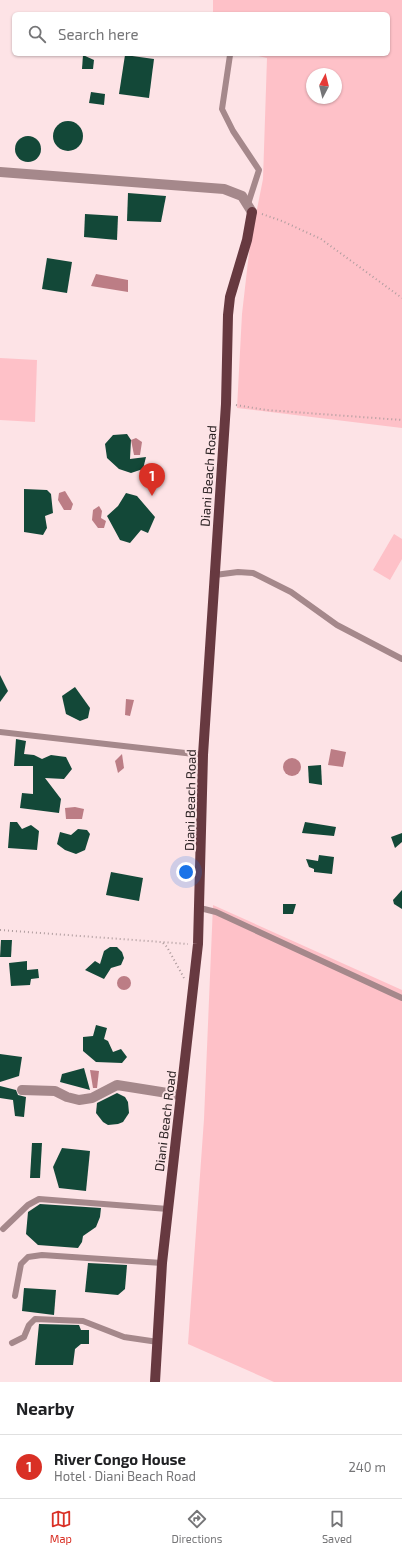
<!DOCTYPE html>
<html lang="en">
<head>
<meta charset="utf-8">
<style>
  body { margin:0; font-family:"Exo 2",sans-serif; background:#f6f6f6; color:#202124 }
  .compass { position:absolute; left:306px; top:68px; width:36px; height:36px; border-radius:50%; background:#fff; box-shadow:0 1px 3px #0004; rotate:7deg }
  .you { position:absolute; left:186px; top:872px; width:14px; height:14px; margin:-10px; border:3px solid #fff; border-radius:50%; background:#1a73e8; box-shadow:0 0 0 6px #1a73e833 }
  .badge { display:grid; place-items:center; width:26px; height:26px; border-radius:50%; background:#d93025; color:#fff; font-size:13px; font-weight:700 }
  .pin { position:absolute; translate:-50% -33px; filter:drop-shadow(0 1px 2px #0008) }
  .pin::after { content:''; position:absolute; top:21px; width:14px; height:12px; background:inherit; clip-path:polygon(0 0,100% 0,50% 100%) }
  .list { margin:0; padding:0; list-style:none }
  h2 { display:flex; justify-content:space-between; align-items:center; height:52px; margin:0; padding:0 16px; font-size:17px }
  h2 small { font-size:13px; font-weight:400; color:#757577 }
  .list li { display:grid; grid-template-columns:26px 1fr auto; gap:12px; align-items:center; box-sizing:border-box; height:64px; padding:0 16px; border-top:1px solid #e0e0e0 }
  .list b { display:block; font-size:15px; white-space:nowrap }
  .list p { margin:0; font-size:13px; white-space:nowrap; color:#757577 }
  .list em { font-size:13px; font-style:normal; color:#757577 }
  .icon { flex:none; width:22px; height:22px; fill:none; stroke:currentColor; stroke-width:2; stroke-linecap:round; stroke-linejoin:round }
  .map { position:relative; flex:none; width:402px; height:1382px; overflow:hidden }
  .search { position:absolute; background:#fff; box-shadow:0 1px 3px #0004; left:12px; right:12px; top:12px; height:44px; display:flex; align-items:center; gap:10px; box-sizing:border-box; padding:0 14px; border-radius:6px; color:#757577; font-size:15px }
  .sheet { height:116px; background:#fff }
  nav { display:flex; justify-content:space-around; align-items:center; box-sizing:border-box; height:56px; border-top:1px solid #e0e0e0; background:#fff; font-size:11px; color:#757577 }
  nav a { display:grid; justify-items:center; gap:2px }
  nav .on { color:#d93025 }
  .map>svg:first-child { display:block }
</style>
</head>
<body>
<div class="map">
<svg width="402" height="1382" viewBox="0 0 402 1382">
  <rect width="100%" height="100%" fill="#fde3e6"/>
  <!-- green -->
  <g fill="#fec1c8" fill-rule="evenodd">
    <path d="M213 0H402V428L237 408 242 314 250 244 263 179 267 58 250 54H388V14H213ZM312 74H336V98H312Z"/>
    <path d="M0 358 37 360 35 422 0 420Z"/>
    <path d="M394 534 402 539V559L390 580 373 570Z"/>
    <path d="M213 905 402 990V1382H274L188 1344 204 1119Z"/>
  </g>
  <!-- water -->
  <g fill="#bc7d85">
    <path d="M96 274 128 280V292L91 286Z"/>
    <path d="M136 438 142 442 140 455H134L131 440Z"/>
    <path d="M65 491 73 504 71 510H64L58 500 59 493Z"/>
    <path d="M99 506 102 511 101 518 106 521 104 528H98L92 520 93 510Z"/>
    <path d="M126 699 134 700 130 716 125 715Z"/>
    <path d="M331 749 346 752 343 767 328 765Z"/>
    <path d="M122 754 124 768 118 773 115 761Z"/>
    <circle cx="292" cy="767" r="9"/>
    <path d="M75 807 84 809 82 819H66L65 808Z"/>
    <circle cx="124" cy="983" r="7"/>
    <path d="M90 1070 99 1071 97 1088H93Z"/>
  </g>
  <!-- building -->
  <g fill="#134838">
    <path d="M83 55 94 60 93 69H82Z"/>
    <path d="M125 55 154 59 149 98 119 94Z"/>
    <path d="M91 92 105 94 104 105 89 103Z"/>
    <circle cx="68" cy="136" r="15"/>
    <circle cx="28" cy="149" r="13"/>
    <path d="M128 193 166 196 161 222 127 221Z"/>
    <path d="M85 214 118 216 117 240 84 237Z"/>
    <path d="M47 258 72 262 67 293 42 289Z"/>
    <path d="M127 434 131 440 130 459 146 457 143 469 131 473 119 469 107 458 105 444 113 435Z"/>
    <path d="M24 489 47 490 51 494 53 513 45 516 47 528 43 535 24 532Z"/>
    <path d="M126 493 137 496 155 517 148 533 141 530 130 543 120 540 107 516 118 506Z"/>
    <path d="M0 675 8 691 0 702Z"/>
    <path d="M75 687 90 708 88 718 80 721 66 714 62 696Z"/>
    <path d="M16 739 26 741 24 754 34 755 42 759 51 755 66 757 72 769 64 779 45 778 61 799 59 813 20 808 22 793 33 794V766H14Z"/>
    <path d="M321 765 322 785 309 783 308 766Z"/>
    <path d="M10 822H17L22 829 31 825 39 831 37 850 8 848Z"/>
    <path d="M305 822 336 827 334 836 302 833Z"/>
    <path d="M78 829 87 830 90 834 85 850 76 854 65 850 57 844 60 832 71 835Z"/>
    <path d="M402 833V842L395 848 391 837Z"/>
    <path d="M319 855 334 857 332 874 314 872V869L309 867 306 859 318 861Z"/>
    <path d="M111 872 143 878 139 901 106 895Z"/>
    <path d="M402 890V909L394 904 393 900Z"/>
    <path d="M283 904H296L293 914H283Z"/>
    <path d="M1 940H12L11 957H0Z"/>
    <path d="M110 947H117L122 952 124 958 121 965 111 968 104 979 85 970 95 961 100 964 104 951Z"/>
    <path d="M27 961V970L38 969 39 978 31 979 30 985 11 986 9 963Z"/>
    <path d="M96 1025 107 1028 104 1039 108 1041 113 1052 121 1049 127 1057 122 1063 96 1062 83 1051V1037L93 1036Z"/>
    <path d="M0 1054 22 1057 19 1076 0 1082Z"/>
    <path d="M84 1068 90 1090 60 1082 62 1074Z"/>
    <path d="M0 1086 16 1090 18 1095 26 1097 24 1117 15 1116 13 1100 0 1098Z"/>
    <path d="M117 1093 125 1097 128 1102 129 1113 123 1122 118 1124 108 1125 103 1122 96 1113 97 1103Z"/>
    <path d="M32 1143H42L40 1178H30Z"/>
    <path d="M62 1148 90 1151 86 1191 59 1188 53 1167Z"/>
    <path d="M40 1204 101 1208 100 1217 96 1227 83 1236 82 1242 78 1248 38 1245 26 1234 28 1212Z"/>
    <path d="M88 1263 127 1265 125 1289 118 1295 85 1292Z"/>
    <path d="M24 1288 56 1290 54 1315 22 1311Z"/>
    <path d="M39 1324 79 1325 81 1330H89V1344H81L75 1349 73 1365H35Z"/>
  </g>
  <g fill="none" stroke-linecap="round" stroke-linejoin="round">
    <!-- path -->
    <g stroke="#af9c9e" stroke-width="2" stroke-dasharray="1 3" stroke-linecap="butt">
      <path d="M262 214 282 221 321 239 402 298"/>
      <path d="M236 405 266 410 402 420"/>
      <path d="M0 930 188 944"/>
      <path d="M163 943 167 947 184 978"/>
    </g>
    <!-- service -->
    <g stroke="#a5888b" stroke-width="6">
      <path d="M230 55 222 109 233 131 259 170 248 204"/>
      <path d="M215 575 238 572 253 573 291 592 337 625 402 659"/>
      <path d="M0 732 203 755"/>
      <path d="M200 908 216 912 402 998"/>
      <path d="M3 1229 28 1205 39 1199 168 1209"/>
      <path d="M15 1296 21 1264 28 1257 42 1255 162 1263"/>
      <path d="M12 1343 24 1337 29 1325 35 1319 83 1321 124 1337 158 1342"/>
    </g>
    <!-- minor -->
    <g stroke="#a5888b" stroke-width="10">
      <path d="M0 172 224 189 242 196 252 212"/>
      <path d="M22 1090 55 1091 67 1097 79 1100 92 1098 117 1085 180 1095"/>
    </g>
    <!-- primary -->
    <path stroke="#673940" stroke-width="10" d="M155 1382 162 1263 198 944 203 755 226 404 228 315 230 297 247 240 252 212"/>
  </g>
  <g text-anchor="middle" stroke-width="4" stroke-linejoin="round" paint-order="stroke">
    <!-- street labels -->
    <g font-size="13" fill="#2c2324" stroke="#fde3e6">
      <text transform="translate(208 476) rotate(-86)" y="5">Diani Beach Road</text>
      <text transform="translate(190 800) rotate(-89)" y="5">Diani Beach Road</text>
      <text transform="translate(165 1121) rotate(-83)" y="5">Diani Beach Road</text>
    </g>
  </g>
</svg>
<svg class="compass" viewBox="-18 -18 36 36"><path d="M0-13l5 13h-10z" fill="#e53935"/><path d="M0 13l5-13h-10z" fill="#757577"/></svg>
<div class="you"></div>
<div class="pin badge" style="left:152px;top:496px">1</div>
<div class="search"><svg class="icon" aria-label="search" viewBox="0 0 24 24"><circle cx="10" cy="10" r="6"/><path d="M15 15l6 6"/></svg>Search here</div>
</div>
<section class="sheet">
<h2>Nearby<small></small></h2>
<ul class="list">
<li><span class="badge">1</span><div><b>River Congo House</b><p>Hotel · Diani Beach Road</p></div><em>240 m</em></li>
</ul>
</section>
<nav>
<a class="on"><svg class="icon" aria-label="map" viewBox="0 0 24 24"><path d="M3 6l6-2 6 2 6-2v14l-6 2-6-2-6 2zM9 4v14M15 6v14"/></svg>Map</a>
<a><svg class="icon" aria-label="directions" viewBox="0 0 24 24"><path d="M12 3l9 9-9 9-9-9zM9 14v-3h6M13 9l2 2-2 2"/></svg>Directions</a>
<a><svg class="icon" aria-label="saved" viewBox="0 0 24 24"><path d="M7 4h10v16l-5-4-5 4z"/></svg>Saved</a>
</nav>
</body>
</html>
